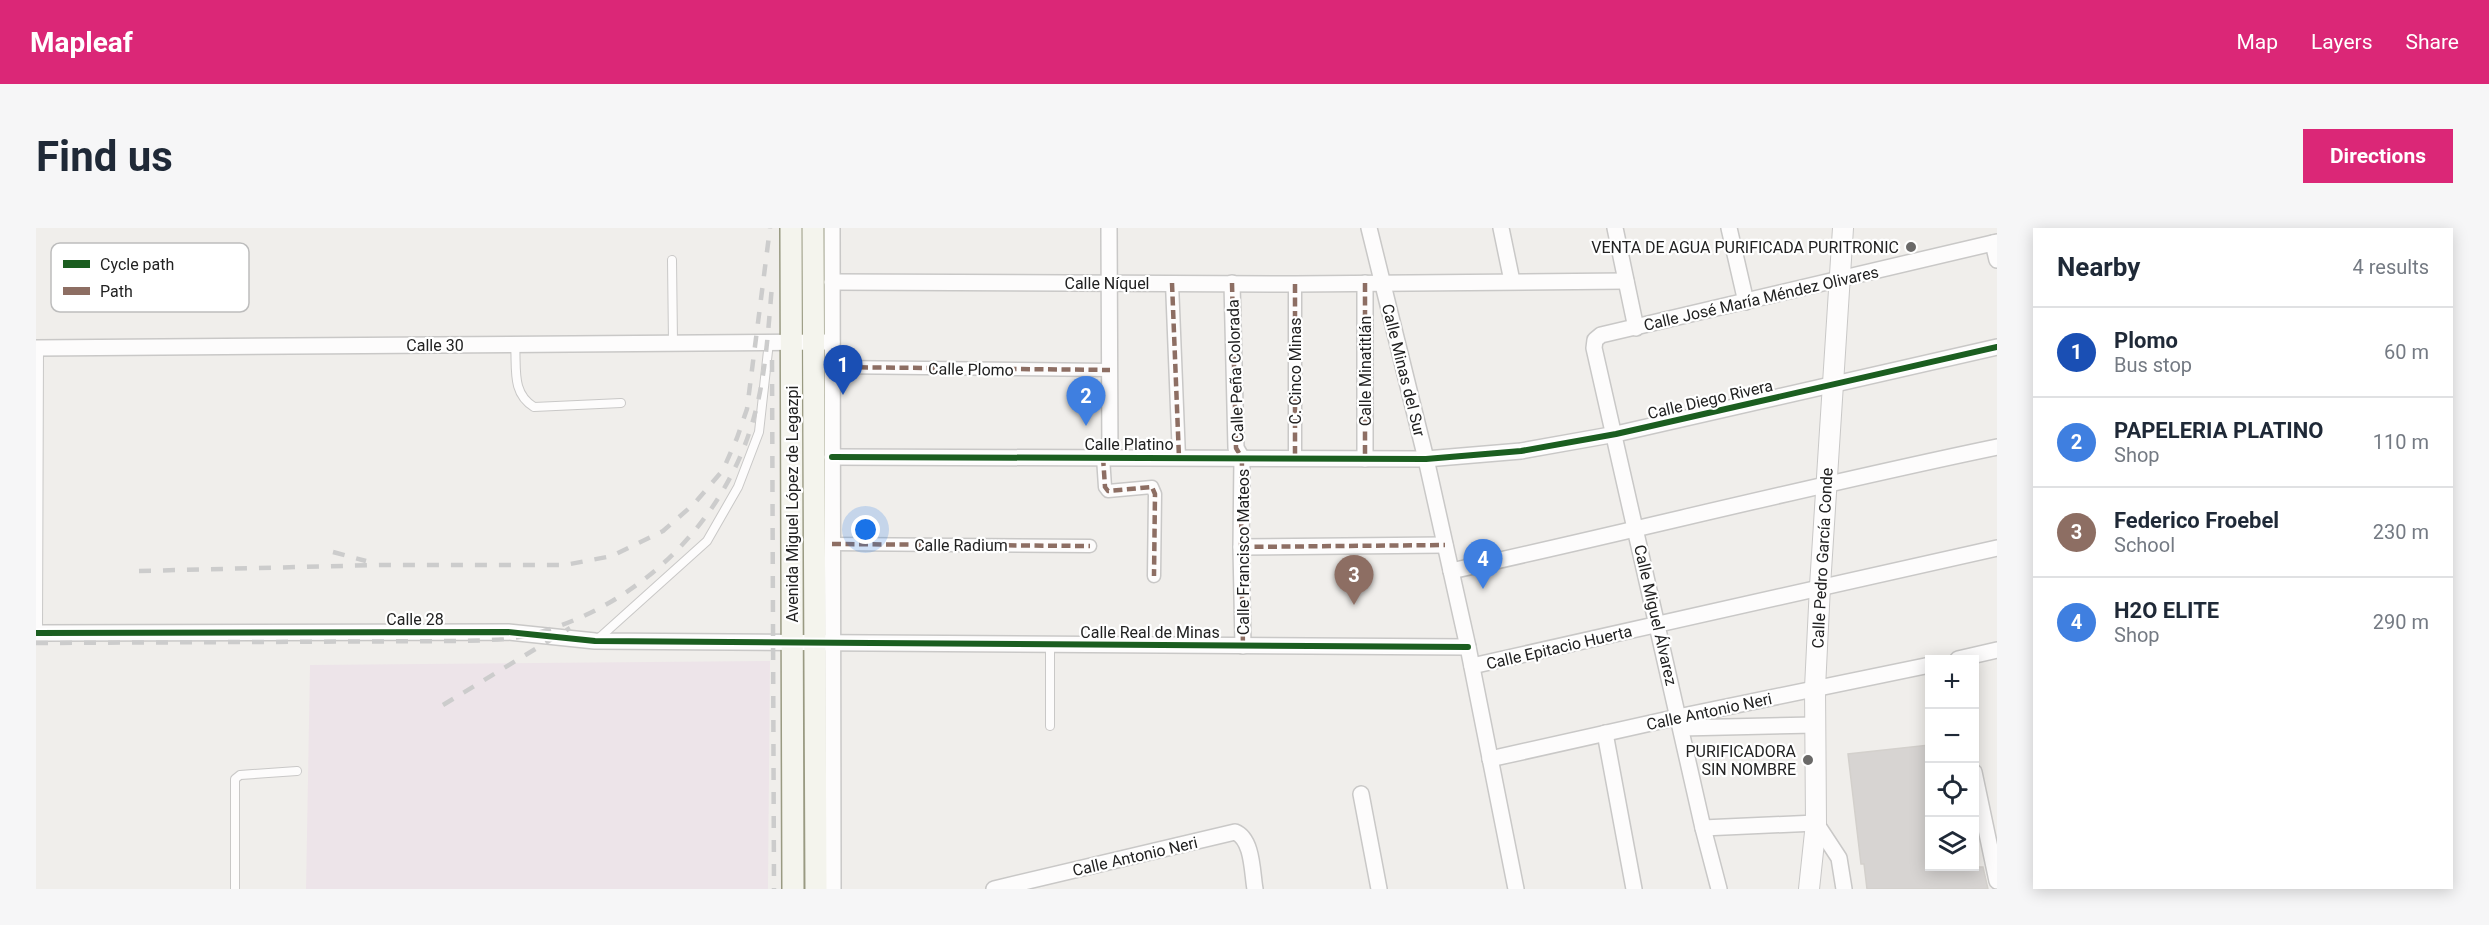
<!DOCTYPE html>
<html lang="en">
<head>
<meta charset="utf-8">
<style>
  body { margin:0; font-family:Roboto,sans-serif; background:#f6f6f7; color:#1f2937 }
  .controls { position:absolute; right:18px; bottom:18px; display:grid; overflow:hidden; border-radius:0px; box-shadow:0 3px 15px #0003 }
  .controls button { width:54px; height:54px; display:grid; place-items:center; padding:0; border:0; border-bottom:2px solid #e0e1e3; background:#fff; color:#1f2937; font:30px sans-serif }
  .you { position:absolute; left:830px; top:302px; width:21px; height:21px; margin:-15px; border:4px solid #fff; border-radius:50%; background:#1a73e8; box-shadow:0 0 0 9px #1a73e833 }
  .badge { display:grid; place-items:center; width:39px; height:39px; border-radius:50%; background:#db2777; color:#fff; font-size:20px; font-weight:700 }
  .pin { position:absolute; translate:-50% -50px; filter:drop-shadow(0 2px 3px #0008) }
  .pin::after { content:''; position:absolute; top:32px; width:21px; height:18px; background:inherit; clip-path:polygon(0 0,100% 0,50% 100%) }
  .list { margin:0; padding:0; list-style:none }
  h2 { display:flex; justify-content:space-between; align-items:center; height:78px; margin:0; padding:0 24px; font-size:26px }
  h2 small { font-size:20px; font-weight:400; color:#747a83 }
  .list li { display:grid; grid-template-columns:39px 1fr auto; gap:18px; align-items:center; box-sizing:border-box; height:90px; padding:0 24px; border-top:2px solid #e0e1e3 }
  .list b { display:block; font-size:22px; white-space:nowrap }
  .list p { margin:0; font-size:20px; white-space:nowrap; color:#747a83 }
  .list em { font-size:20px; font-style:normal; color:#747a83 }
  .icon { flex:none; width:33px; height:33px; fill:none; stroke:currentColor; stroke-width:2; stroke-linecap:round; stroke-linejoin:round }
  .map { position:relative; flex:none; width:1961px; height:661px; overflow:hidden; border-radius:0px }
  header { display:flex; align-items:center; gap:36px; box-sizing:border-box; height:84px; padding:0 30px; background:#db2777; color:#fff }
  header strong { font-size:28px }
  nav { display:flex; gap:33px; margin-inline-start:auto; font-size:21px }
  .intro { display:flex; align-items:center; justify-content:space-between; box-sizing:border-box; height:144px; padding:0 36px }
  h1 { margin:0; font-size:42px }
  .button { padding:15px 27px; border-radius:0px; background:#db2777; color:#fff; font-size:21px; font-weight:700 }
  main { display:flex; gap:36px; padding:0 36px }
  aside { flex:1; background:#fff; border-radius:0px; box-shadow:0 3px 15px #0003 }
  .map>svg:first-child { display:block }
</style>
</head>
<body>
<header>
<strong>Mapleaf</strong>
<nav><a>Map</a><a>Layers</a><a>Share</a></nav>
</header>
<div class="intro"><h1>Find us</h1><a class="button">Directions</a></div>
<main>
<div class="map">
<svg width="1961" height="661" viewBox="0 0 1961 661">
  <rect width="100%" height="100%" fill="#f0eeeb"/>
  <!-- industrial -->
  <path fill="#ede4e9" d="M734 433 732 661H270L274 437Z"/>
  <!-- building -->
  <path fill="#d7d4d2" stroke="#d3d0cc" stroke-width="1.5" d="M1893 517V639H1947L1952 661H1831L1828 636H1825L1812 526Z"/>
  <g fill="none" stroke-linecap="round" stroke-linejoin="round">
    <defs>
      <g id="service">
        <path d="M636 32 637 115"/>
        <path d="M479 116C481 140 475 165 498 179L585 175"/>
        <path d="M2 405 3 120"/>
        <path d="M562 411 671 313 702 259 723 204 733 114"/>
        <path d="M1014 498V417"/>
        <path d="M199 661V551L204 547 261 543"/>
      </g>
      <g id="pedestrian">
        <path d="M1136 55 1143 230"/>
        <path d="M1259 56V230"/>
        <path d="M796 139 1074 142"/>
        <path d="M1067 229 1069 259 1072 263 1116 259 1119 266 1118 348"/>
        <path d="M796 316 1054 318"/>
      </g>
      <g id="minor">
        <path d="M796 0 797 661"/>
        <path d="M1073 0 1074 229"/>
        <path d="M1333 0 1390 231 1432 419 1480 661"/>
        <path d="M1465 0 1476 53"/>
        <path d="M1579 0 1600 100"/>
        <path d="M1693 0 1710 74"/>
        <path d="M1957 15 1961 32"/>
        <path d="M796 54 1259 56 1590 53"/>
        <path d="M1196 55 1200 220 1206 230 1205 319 1207 418"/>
        <path d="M1329 55V231"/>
        <path d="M0 120 796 114"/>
        <path d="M796 229 1390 231 1485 223 1580 206 1961 119"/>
        <path d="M1205 319 1409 317"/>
        <path d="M1415 343C1597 303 1778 257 1961 219"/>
        <path d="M0 405 472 404 559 413 1432 419"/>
        <path d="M1922 431 1961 422"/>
        <path d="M1436 438 1961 320"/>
        <path d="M1645 500 1779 497"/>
        <path d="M1569 505 1598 661"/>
        <path d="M1454 531 1642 489 1894 437"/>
        <path d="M1938 544 1961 653"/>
        <path d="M1325 566 1343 661"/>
        <path d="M1667 600 1780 595 1803 630 1808 661"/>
        <path d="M958 661 1199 604C1217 611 1216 645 1219 661"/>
        <path d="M1683 661 1667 600 1558 120 1559 112 1565 107 1961 14"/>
      </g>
      <path id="tertiary" d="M1773 661 1780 595 1779 460 1784 358 1807 0"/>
      <g id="secondary">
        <path d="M755 0 757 661"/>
        <path d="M777 0 780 661"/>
      </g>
    </defs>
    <!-- service casing -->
    <use href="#service" stroke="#c9c8c7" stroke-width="10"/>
    <!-- pedestrian casing -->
    <use href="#pedestrian" stroke="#c9c8c7" stroke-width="15"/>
    <!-- minor casing -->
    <use href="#minor" stroke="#c9c8c7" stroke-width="18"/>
    <!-- tertiary casing -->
    <use href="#tertiary" stroke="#c9c8c7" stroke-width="22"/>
    <!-- secondary casing -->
    <use href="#secondary" stroke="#999a82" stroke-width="24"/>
    <!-- service -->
    <use href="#service" stroke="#fdfcfc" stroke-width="8"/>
    <!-- pedestrian -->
    <use href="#pedestrian" stroke="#fdfcfc" stroke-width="12"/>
    <!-- minor -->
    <use href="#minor" stroke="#fdfcfc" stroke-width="15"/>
    <!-- tertiary -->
    <use href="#tertiary" stroke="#fdfcfc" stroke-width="20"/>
    <!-- secondary -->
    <use href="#secondary" stroke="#f4f4ed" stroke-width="21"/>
    <!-- rail -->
    <g stroke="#ccc" stroke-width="4.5" stroke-dasharray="12 12" stroke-linecap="butt">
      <path d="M736 132 738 661"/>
      <path d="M297 324 330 333"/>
      <path d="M103 343 344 337H529L576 328 627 303 658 276 687 242 701 210 711 181 734 0"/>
      <path d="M0 415 429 413C450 412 472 412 493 407 600 381 689 296 718 189 730 147 732 102 736 58"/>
      <path d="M407 477 534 400"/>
    </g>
    <!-- quiet -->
    <g stroke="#8d6e63" stroke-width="4.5" stroke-dasharray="9 4.5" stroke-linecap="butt">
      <path d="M1136 55 1143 230"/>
      <path d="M1196 55 1200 220 1206 230 1205 319 1207 418"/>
      <path d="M1329 55V231"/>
      <path d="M1259 56V230"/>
      <path d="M796 139 1074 142"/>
      <path d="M1067 229 1069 259 1072 263 1116 259 1119 266 1118 348"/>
      <path d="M796 316 1054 318"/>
      <path d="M1205 319 1409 317"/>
    </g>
    <defs>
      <g id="cycleway">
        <path d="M796 229 1390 231 1485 223 1580 206 1961 119"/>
        <path d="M0 405 472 404 559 413 1432 419"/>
      </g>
    </defs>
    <!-- cycleway casing -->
    <use href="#cycleway" stroke="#fff" stroke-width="10"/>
    <!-- cycleway -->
    <use href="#cycleway" stroke="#1b5e20" stroke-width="6"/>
  </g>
  <!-- markers -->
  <g fill="#6a6968" stroke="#fff" stroke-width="2">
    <circle cx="1875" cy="19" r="6"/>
    <circle cx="1772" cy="532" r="6"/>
  </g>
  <g text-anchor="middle" stroke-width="4.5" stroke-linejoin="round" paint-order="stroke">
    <!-- poi labels -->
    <g font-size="16" fill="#222" stroke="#fff" text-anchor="end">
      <text x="1863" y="25">VENTA DE AGUA PURIFICADA PURITRONIC</text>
      <text x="1760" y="529">PURIFICADORA<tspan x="1760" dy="18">SIN NOMBRE</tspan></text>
    </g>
    <!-- street labels -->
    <g font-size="16" fill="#222" stroke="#fff">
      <text x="1071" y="61">Calle Níquel</text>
      <text transform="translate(1725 70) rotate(-13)" y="6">Calle José María Méndez Olivares</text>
      <text x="399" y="123">Calle 30</text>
      <text transform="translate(935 141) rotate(1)" y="6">Calle Plomo</text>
      <text transform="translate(1368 142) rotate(76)" y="6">Calle Minas del Sur</text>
      <text transform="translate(1199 143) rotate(-92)" y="6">Calle Peña Colorada</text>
      <text transform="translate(1259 143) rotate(-90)" y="6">C. Cinco Minas</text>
      <text transform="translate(1329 143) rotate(-90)" y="6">Calle Minatitlán</text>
      <text transform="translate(1674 171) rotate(-13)" y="6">Calle Diego Rivera</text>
      <text x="1093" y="222">Calle Platino</text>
      <text transform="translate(756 276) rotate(-90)" y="6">Avenida Miguel López de Legazpi</text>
      <text x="925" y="323">Calle Radium</text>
      <text transform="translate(1207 324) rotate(-90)" y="6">Calle Francisco Mateos</text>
      <text transform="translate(1786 330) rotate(-87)" y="6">Calle Pedro García Conde</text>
      <text transform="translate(1620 387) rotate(77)" y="6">Calle Miguel Álvarez</text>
      <text x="379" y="397">Calle 28</text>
      <text x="1114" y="410">Calle Real de Minas</text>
      <text transform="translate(1523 419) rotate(-13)" y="6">Calle Epitacio Huerta</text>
      <text transform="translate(1673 483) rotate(-12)" y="6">Calle Antonio Neri</text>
      <text transform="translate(1099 628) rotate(-13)" y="6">Calle Antonio Neri</text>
    </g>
  </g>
  <!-- legend -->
  <rect x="15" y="15" width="198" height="69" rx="9" fill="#fff" stroke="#bdbdbd" stroke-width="1.5"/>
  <rect x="27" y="32" width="27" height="8" fill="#1b5e20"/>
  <rect x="27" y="59" width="27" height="8" fill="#8d6e63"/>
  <g font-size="16" fill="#222">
    <text x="64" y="42">Cycle path</text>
    <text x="64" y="69">Path</text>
  </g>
</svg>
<div class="controls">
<button>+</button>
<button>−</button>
<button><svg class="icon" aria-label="locate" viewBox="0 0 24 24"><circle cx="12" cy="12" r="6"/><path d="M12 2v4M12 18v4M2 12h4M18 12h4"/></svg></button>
<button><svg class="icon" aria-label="layers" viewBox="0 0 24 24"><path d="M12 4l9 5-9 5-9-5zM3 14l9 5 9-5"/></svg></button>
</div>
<div class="you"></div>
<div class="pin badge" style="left:807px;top:167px;background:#1a4fb4">1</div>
<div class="pin badge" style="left:1050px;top:198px;background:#3f7fe0">2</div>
<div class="pin badge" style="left:1318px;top:377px;background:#8d6e63">3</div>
<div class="pin badge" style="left:1447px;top:361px;background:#3f7fe0">4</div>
</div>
<aside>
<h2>Nearby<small>4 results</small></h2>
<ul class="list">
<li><span class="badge" style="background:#1a4fb4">1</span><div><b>Plomo</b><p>Bus stop</p></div><em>60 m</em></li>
<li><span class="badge" style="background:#3f7fe0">2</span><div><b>PAPELERIA PLATINO</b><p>Shop</p></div><em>110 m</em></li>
<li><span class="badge" style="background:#8d6e63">3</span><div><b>Federico Froebel</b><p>School</p></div><em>230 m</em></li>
<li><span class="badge" style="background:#3f7fe0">4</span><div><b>H2O ELITE</b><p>Shop</p></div><em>290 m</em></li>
</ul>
</aside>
</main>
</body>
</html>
